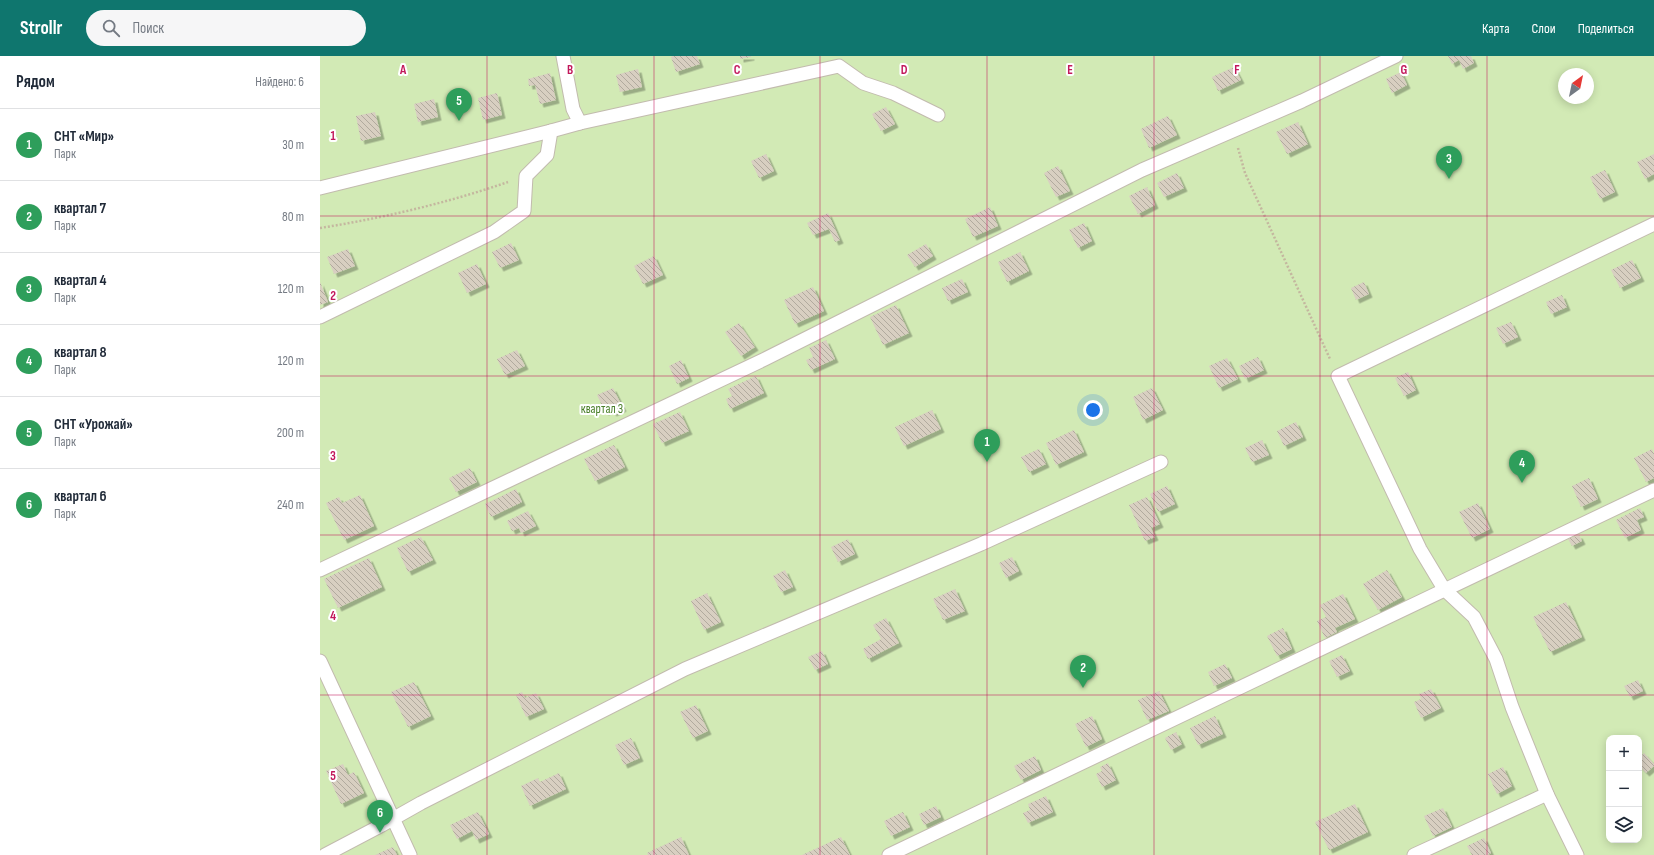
<!DOCTYPE html>
<html lang="ru">
<head>
<meta charset="utf-8">
<style>
  body { margin:0; font-family:"Sofia Sans Condensed",sans-serif; background:#f6f6f7; color:#1f2937 }
  .controls { position:absolute; right:12px; bottom:12px; display:grid; overflow:hidden; border-radius:8px; box-shadow:0 2px 10px #0003 }
  .controls button { width:36px; height:36px; display:grid; place-items:center; padding:0; border:0; border-bottom:1px solid #e0e1e3; background:#fff; color:#1f2937; font:20px sans-serif }
  .compass { position:absolute; left:1238px; top:12px; width:36px; height:36px; border-radius:50%; background:#fff; box-shadow:0 2px 10px #0003; rotate:33deg }
  .you { position:absolute; left:773px; top:354px; width:14px; height:14px; margin:-10px; border:3px solid #fff; border-radius:50%; background:#1a73e8; box-shadow:0 0 0 6px #1a73e833 }
  .badge { display:grid; place-items:center; width:26px; height:26px; border-radius:50%; background:#0f766e; color:#fff; font-size:13px; font-weight:700 }
  .pin { position:absolute; translate:-50% -33px; filter:drop-shadow(0 1px 2px #0008) }
  .pin::after { content:''; position:absolute; top:21px; width:14px; height:12px; background:inherit; clip-path:polygon(0 0,100% 0,50% 100%) }
  .list { margin:0; padding:0; list-style:none }
  h2 { display:flex; justify-content:space-between; align-items:center; height:52px; margin:0; padding:0 16px; font-size:17px }
  h2 small { font-size:13px; font-weight:400; color:#747a83 }
  .list li { display:grid; grid-template-columns:26px 1fr auto; gap:12px; align-items:center; box-sizing:border-box; height:72px; padding:0 16px; border-top:1px solid #e0e1e3 }
  .list b { display:block; font-size:15px; white-space:nowrap }
  .list p { margin:0; font-size:13px; white-space:nowrap; color:#747a83 }
  .list em { font-size:13px; font-style:normal; color:#747a83 }
  .icon { flex:none; width:22px; height:22px; fill:none; stroke:currentColor; stroke-width:2; stroke-linecap:round; stroke-linejoin:round }
  .map { position:relative; flex:none; width:1334px; height:799px; overflow:hidden }
  header { display:flex; align-items:center; gap:24px; box-sizing:border-box; height:56px; padding:0 20px; background:#0f766e; color:#fff }
  header strong { font-size:19px }
  nav { display:flex; gap:22px; margin-inline-start:auto; font-size:14px }
  .search { width:280px; height:36px; background:#f6f6f7; display:flex; align-items:center; gap:10px; box-sizing:border-box; padding:0 14px; border-radius:22px; color:#747a83; font-size:15px }
  main { display:flex }
  aside { flex:1; background:#fff }
  .map>svg:first-child { display:block }
</style>
</head>
<body>
<header>
<strong>Strollr</strong>
<div class="search"><svg class="icon" aria-label="search" viewBox="0 0 24 24"><circle cx="10" cy="10" r="6"/><path d="M15 15l6 6"/></svg>Поиск</div>
<nav><a>Карта</a><a>Слои</a><a>Поделиться</a></nav>
</header>
<main>
<aside>
<h2>Рядом<small>Найдено: 6</small></h2>
<ul class="list">
<li><span class="badge" style="background:#2e9e5b">1</span><div><b>СНТ «Мир»</b><p>Парк</p></div><em>30 m</em></li>
<li><span class="badge" style="background:#2e9e5b">2</span><div><b>квартал 7</b><p>Парк</p></div><em>80 m</em></li>
<li><span class="badge" style="background:#2e9e5b">3</span><div><b>квартал 4</b><p>Парк</p></div><em>120 m</em></li>
<li><span class="badge" style="background:#2e9e5b">4</span><div><b>квартал 8</b><p>Парк</p></div><em>120 m</em></li>
<li><span class="badge" style="background:#2e9e5b">5</span><div><b>СНТ «Урожай»</b><p>Парк</p></div><em>200 m</em></li>
<li><span class="badge" style="background:#2e9e5b">6</span><div><b>квартал 6</b><p>Парк</p></div><em>240 m</em></li>
</ul>
</aside>
<div class="map">
<svg width="1334" height="799" viewBox="0 0 1334 799">
  <defs>
    <pattern id="building-back-hatch" width="6" height="6" patternUnits="userSpaceOnUse"><rect width="6" height="6" fill="#d8cfc1"/><path d="M-1 5l2 2M0 0l6 6M5-1l2 2" fill="none" stroke="#b1aa9e"/></pattern>
    <filter id="shadow"><feDropShadow dx="3.5" dy="3.5" stdDeviation="0" flood-color="#0004"/></filter>
  </defs>
  <rect width="100%" height="100%" fill="#f6f3ec"/>
  <!-- garden -->
  <path fill="#d2eab5" fill-rule="evenodd" d="M0 0H1334V799H0ZM1244 18H1268V42H1244ZM1289 682H1319V784H1289Z"/>
  <!-- building -->
  <g fill="url(#building-back-hatch)" filter="url(#shadow)">
    <path d="M353 0H377L380 8 356 16 351 1Z"/>
    <path d="M420 0H431V1L420 3Z"/>
    <path d="M1128 0H1151L1154 7 1143 13 1139 4 1132 8Z"/>
    <path d="M914 11 921 24 898 35 892 21Z"/>
    <path d="M318 13 322 31 300 36 296 19Z"/>
    <path d="M1081 16 1087 29 1072 37 1066 23Z"/>
    <path d="M230 17 236 44 220 48 215 29 209 30 208 23Z"/>
    <path d="M177 37 182 59 163 64 158 42Z"/>
    <path d="M114 43 118 61 98 66 94 48Z"/>
    <path d="M566 51 575 68 561 75 552 58Z"/>
    <path d="M55 56 61 80 41 85 36 60Z"/>
    <path d="M848 60 857 79 829 92 821 73Z"/>
    <path d="M978 66 988 88 967 98 956 76Z"/>
    <path d="M446 98 454 115 439 122 431 105Z"/>
    <path d="M1334 98V118L1325 123 1317 106Z"/>
    <path d="M738 110 750 135 736 141 724 117Z"/>
    <path d="M1285 114 1295 136 1280 143 1270 121Z"/>
    <path d="M857 117 864 132 844 141 837 127Z"/>
    <path d="M827 131 835 149 818 158 809 140Z"/>
    <path d="M670 151 678 170 653 181 645 163Z"/>
    <path d="M508 157 520 184 515 186 509 173 493 179 487 167Z"/>
    <path d="M764 167 772 185 758 192 749 174Z"/>
    <path d="M191 187 199 204 180 212 172 196Z"/>
    <path d="M606 188 613 200 595 211 587 199Z"/>
    <path d="M28 193 35 210 14 218 7 201Z"/>
    <path d="M700 196 709 215 687 226 678 206Z"/>
    <path d="M334 200 343 219 323 228 314 210Z"/>
    <path d="M1312 204 1321 222 1300 232 1291 214Z"/>
    <path d="M157 208 166 228 147 237 138 217Z"/>
    <path d="M642 223 648 236 628 245 622 232Z"/>
    <path d="M0 226 8 246 0 249Z"/>
    <path d="M1044 226 1049 238 1036 244 1031 232Z"/>
    <path d="M493 231 504 255 475 268 464 244Z"/>
    <path d="M1242 239 1247 251 1231 258 1226 246Z"/>
    <path d="M576 249 589 277 563 289 550 261Z"/>
    <path d="M1191 266 1198 281 1183 288 1176 272Z"/>
    <path d="M419 267 435 291 421 300 405 276Z"/>
    <path d="M506 284 515 303 491 314 486 304 493 301 489 292Z"/>
    <path d="M197 294 205 310 185 319 177 303Z"/>
    <path d="M938 301 944 314 925 323 919 310Z"/>
    <path d="M907 302 918 323 899 332 889 310Z"/>
    <path d="M361 304 369 322 357 328 349 310Z"/>
    <path d="M1088 316 1096 334 1084 340 1075 322Z"/>
    <path d="M436 320 444 337 410 353 406 343 412 340 408 333Z"/>
    <path d="M293 332 303 352 293 357 291 353 285 356 277 339Z"/>
    <path d="M832 332 843 354 823 364 813 341Z"/>
    <path d="M612 354 621 373 584 390 575 371Z"/>
    <path d="M360 356 369 375 342 387 333 368Z"/>
    <path d="M976 366 983 381 964 390 957 375Z"/>
    <path d="M754 374 764 396 736 409 726 387Z"/>
    <path d="M942 384 949 399 932 406 925 392Z"/>
    <path d="M294 389 305 411 275 425 264 403Z"/>
    <path d="M719 393 726 408 709 416 701 401Z"/>
    <path d="M1332 393 1334 398V422L1326 426 1314 402Z"/>
    <path d="M150 412 157 426 136 436 129 422Z"/>
    <path d="M1269 422 1278 443 1261 451 1252 430Z"/>
    <path d="M847 430 855 448 838 456 830 438Z"/>
    <path d="M196 433 202 446 171 461 165 448Z"/>
    <path d="M40 439 54 470 24 484 6 447 19 441 22 447Z"/>
    <path d="M827 441 840 468 831 472 835 481 825 485 809 449Z"/>
    <path d="M1158 447 1170 473 1152 482 1139 456Z"/>
    <path d="M1320 452 1324 461 1317 464 1321 474 1305 482 1296 464Z"/>
    <path d="M208 455 216 470 201 477 199 472 192 475 187 465Z"/>
    <path d="M1259 479 1262 485 1252 490 1248 483Z"/>
    <path d="M101 481 113 504 88 516 77 492Z"/>
    <path d="M528 483 535 498 518 506 511 491Z"/>
    <path d="M692 501 699 515 686 522 679 507Z"/>
    <path d="M49 502 62 531 18 552 4 523Z"/>
    <path d="M465 514 473 531 461 536 453 520Z"/>
    <path d="M1067 514 1082 541 1058 554 1043 528Z"/>
    <path d="M635 533 645 555 623 564 613 543Z"/>
    <path d="M387 537 401 566 384 574 371 545Z"/>
    <path d="M1023 538 1035 563 1015 572 1017 576 1005 582 997 565 1006 561 1000 549Z"/>
    <path d="M1246 546 1262 581 1230 596 1213 561Z"/>
    <path d="M566 562 579 587 548 603 543 593 561 583 553 569Z"/>
    <path d="M963 572 972 593 957 600 947 580Z"/>
    <path d="M502 595 508 608 495 614 488 601Z"/>
    <path d="M1022 599 1030 615 1017 621 1009 605Z"/>
    <path d="M905 608 912 622 894 630 888 616Z"/>
    <path d="M1318 624 1323 635 1310 641 1304 630Z"/>
    <path d="M94 626 111 660 88 671 71 636Z"/>
    <path d="M1111 633 1121 652 1101 662 1094 646 1101 643 1099 638Z"/>
    <path d="M839 635 849 655 827 664 818 644Z"/>
    <path d="M202 636 205 642 216 637 224 653 206 661 196 639Z"/>
    <path d="M376 649 388 675 373 682 360 656Z"/>
    <path d="M772 660 782 683 766 691 755 668Z"/>
    <path d="M895 660 903 678 878 689 870 672Z"/>
    <path d="M856 676 862 688 851 694 845 682Z"/>
    <path d="M311 682 320 702 304 709 295 689Z"/>
    <path d="M1324 697 1334 708V710L1326 717 1319 710V702Z"/>
    <path d="M715 700 721 714 701 724 694 710Z"/>
    <path d="M788 707 796 724 782 731 776 718 782 715 780 711Z"/>
    <path d="M23 708 28 719 34 716 44 737 21 748 6 715Z"/>
    <path d="M1183 711 1192 730 1177 738 1168 718Z"/>
    <path d="M239 717 246 733 210 750 201 730 218 722 220 726Z"/>
    <path d="M726 740 733 756 708 767 703 757 710 754 708 748Z"/>
    <path d="M1035 748 1048 776 1009 794 995 766Z"/>
    <path d="M616 750 621 761 604 769 599 758Z"/>
    <path d="M1123 752 1132 771 1113 780 1104 760Z"/>
    <path d="M158 756 169 778 156 784 152 775 137 783 130 769Z"/>
    <path d="M583 756 590 771 571 780 564 765Z"/>
    <path d="M361 781 369 799H328L327 797Z"/>
    <path d="M521 781 530 799H482Z"/>
    <path d="M1164 782 1171 797 1168 799H1152L1147 790Z"/>
    <path d="M73 791 77 799H55Z"/>
  </g>
  <g fill="none" stroke-linecap="round" stroke-linejoin="round">
    <defs>
      <g id="lane">
        <path d="M260 67 519 10 543 27 573 37 618 59"/>
        <path d="M0 132 231 75"/>
        <path d="M0 261 174 176 204 155 206 120 227 99 231 75 260 67 253 53 243 0"/>
        <path d="M0 514 445 303 822 114 982 45 1076 0"/>
        <path d="M0 605 90 799"/>
        <path d="M5 799 62 769 101 747 365 613 661 488 841 406"/>
        <path d="M569 799C825 679 1078 554 1334 434"/>
        <path d="M1094 799 1227 738"/>
        <path d="M1257 799 1227 738 1192 651 1176 603 1154 561 1124 533 1100 493 1018 320 1334 168"/>
      </g>
    </defs>
    <!-- lane casing -->
    <use href="#lane" stroke="#c2bbae" stroke-width="15"/>
    <!-- path -->
    <g stroke="#c4b79f" stroke-width="2.5" stroke-dasharray="2 2" stroke-linecap="butt">
      <path d="M918 92 925 117 1010 303"/>
      <path d="M0 172C63 162 127 147 188 126"/>
    </g>
    <!-- lane -->
    <use href="#lane" stroke="#fff" stroke-width="13"/>
  </g>
  <!-- grid -->
  <path fill="none" stroke="#c2185b" stroke-width="1" stroke-opacity="0.55" d="M167 0V799M334 0V799M500 0V799M667 0V799M834 0V799M1000 0V799M1167 0V799M0 160H1334M0 320H1334M0 479H1334M0 639H1334"/>
  <g text-anchor="middle" stroke-width="4" stroke-linejoin="round" paint-order="stroke">
    <!-- park labels -->
    <g font-size="13" fill="#4a7f2a" stroke="#fff">
      <text x="282" y="357">квартал 3</text>
    </g>
  </g>
  <g font-size="13" text-anchor="middle" font-weight="bold" fill="#c2185b" stroke="#fff" stroke-width="4" stroke-linejoin="round" paint-order="stroke">
    <text x="83" y="18">A</text>
    <text x="250" y="18">B</text>
    <text x="417" y="18">C</text>
    <text x="584" y="18">D</text>
    <text x="750" y="18">E</text>
    <text x="917" y="18">F</text>
    <text x="1084" y="18">G</text>
    <text x="13" y="84">1</text>
    <text x="13" y="244">2</text>
    <text x="13" y="404">3</text>
    <text x="13" y="564">4</text>
    <text x="13" y="724">5</text>
  </g>
</svg>
<div class="controls">
<button>+</button>
<button>−</button>
<button><svg class="icon" aria-label="layers" viewBox="0 0 24 24"><path d="M12 4l9 5-9 5-9-5zM3 14l9 5 9-5"/></svg></button>
</div>
<svg class="compass" viewBox="-18 -18 36 36"><path d="M0-13l5 13h-10z" fill="#e53935"/><path d="M0 13l5-13h-10z" fill="#747a83"/></svg>
<div class="you"></div>
<div class="pin badge" style="left:667px;top:406px;background:#2e9e5b">1</div>
<div class="pin badge" style="left:763px;top:632px;background:#2e9e5b">2</div>
<div class="pin badge" style="left:1129px;top:123px;background:#2e9e5b">3</div>
<div class="pin badge" style="left:1202px;top:427px;background:#2e9e5b">4</div>
<div class="pin badge" style="left:139px;top:65px;background:#2e9e5b">5</div>
<div class="pin badge" style="left:60px;top:777px;background:#2e9e5b">6</div>
</div>
</main>
</body>
</html>
